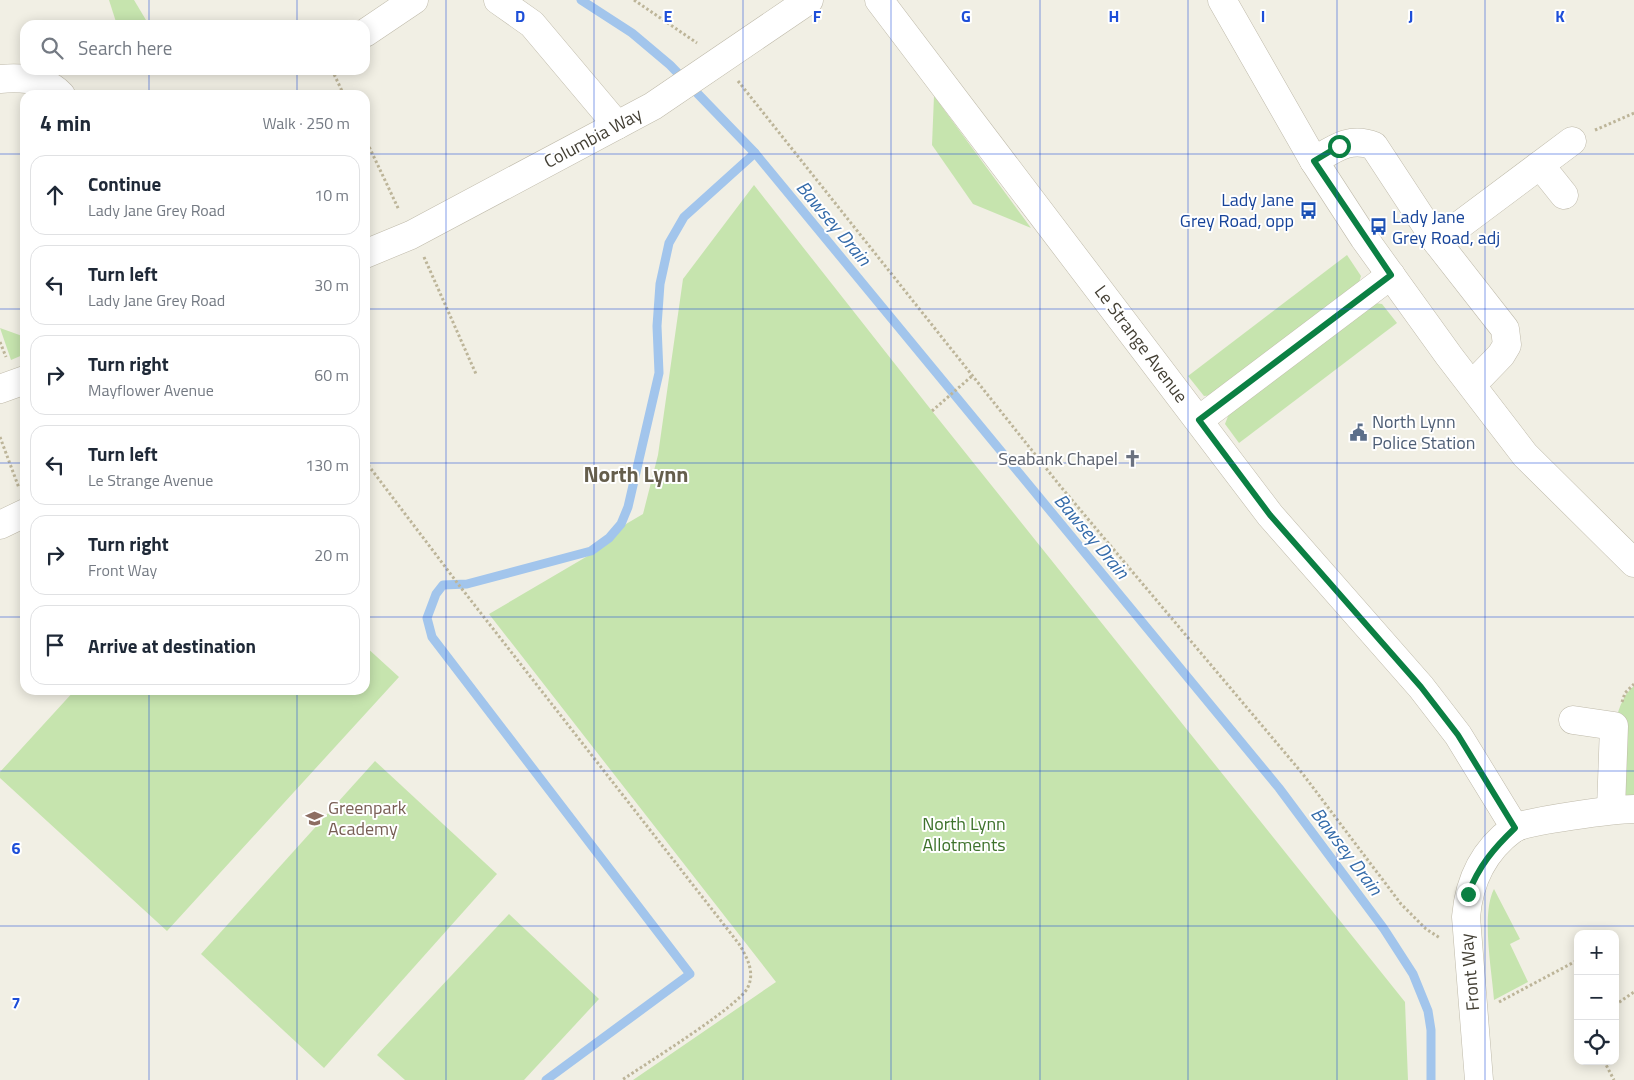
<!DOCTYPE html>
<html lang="en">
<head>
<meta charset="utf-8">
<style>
  body { margin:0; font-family:"Titillium Web",sans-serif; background:#f2f2f3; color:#1f2937 }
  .controls { position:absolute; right:15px; bottom:15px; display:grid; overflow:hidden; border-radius:10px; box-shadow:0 2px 12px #0003 }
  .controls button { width:45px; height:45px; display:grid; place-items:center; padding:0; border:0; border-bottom:1px solid #e0e1e3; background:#fff; color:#1f2937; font:25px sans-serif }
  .stop { position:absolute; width:15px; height:15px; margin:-11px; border:4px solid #0b8043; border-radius:50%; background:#fff }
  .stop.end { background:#0b8043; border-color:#fff; box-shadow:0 1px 5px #0008 }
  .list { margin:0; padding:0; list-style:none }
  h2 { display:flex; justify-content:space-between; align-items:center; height:65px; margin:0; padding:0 20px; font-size:21px }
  h2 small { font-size:16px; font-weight:400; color:#747a83 }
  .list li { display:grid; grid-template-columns:32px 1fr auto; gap:15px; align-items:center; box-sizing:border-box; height:80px; margin:0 10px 10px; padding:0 10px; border:1px solid #e0e1e3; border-radius:15px }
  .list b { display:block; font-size:19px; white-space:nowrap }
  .list p { margin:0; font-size:16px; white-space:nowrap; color:#747a83 }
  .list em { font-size:16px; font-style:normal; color:#747a83 }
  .icon { flex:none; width:28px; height:28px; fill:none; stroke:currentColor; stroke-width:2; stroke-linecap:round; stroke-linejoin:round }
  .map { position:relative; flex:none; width:1634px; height:1080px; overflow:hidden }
  .search { position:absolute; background:#fff; box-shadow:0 2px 12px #0003; left:20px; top:20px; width:350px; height:55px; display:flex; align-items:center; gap:12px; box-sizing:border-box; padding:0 18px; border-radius:15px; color:#747a83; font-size:19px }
  .panel { position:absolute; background:#fff; box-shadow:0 2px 12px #0003; left:20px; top:90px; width:350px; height:605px; border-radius:15px }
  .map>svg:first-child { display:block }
</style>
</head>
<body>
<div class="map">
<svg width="1634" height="1080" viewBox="0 0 1634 1080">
  <rect width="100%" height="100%" fill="#f1efe4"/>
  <!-- green -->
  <g fill="#c6e4ae">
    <path d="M109 0H134L149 25H117Z"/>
    <path d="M934 96 1031 228 973 204 932 145Z"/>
    <path d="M754 185 932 411 1405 1002 1408 1080H633L776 982 489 614 603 547 626 524 643 514 658 455 683 279Z"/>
    <path d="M1347 255 1361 276 1358 286 1213 395 1204 396 1188 376Z"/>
    <path d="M1375 303 1382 304 1397 323 1239 443 1225 424 1230 411Z"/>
    <path d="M0 328 25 337V354L11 360Z"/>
    <path d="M365 646 399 677 167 931 0 778V772L75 690H365Z"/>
    <path d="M1634 686V809H1611C1612 775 1606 709 1634 686Z"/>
    <path d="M375 761 497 874 324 1068 201 954Z"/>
    <path d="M1494 889 1520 939 1510 944 1528 982 1494 1000C1492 971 1481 914 1494 889Z"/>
    <path d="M509 914 599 999 524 1080H405L377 1055Z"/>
  </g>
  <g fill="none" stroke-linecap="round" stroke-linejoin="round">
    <!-- stream -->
    <g stroke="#a2c5ec" stroke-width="9">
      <path d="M581 0 632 33 670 65 755 153 1279 788 1384 929 1413 974 1428 1011 1431 1030V1080"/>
      <path d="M546 1080 690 974 432 637 427 618 436 594 443 585 467 584 591 551 609 538 621 524 628 507 659 373 657 326 660 284 669 243 684 217 755 153"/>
    </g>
    <defs>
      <g id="minor">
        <path d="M498 0 532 24 617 125"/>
        <path d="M879 0 1270 515 1421 687 1458 735 1515 828"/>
        <path d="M1222 0 1314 161 1364 238 1449 356 1525 455 1634 563"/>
        <path d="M365 33 414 0"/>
        <path d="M0 79C21 77 46 79 61 95"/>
        <path d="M1314 161C1334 149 1350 136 1374 146L1437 242 1505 329 1507 345 1501 355 1473 384"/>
        <path d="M1540 165 1564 195"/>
        <path d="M1437 242 1572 141"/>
        <path d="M365 254 411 235 653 106 809 0"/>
        <path d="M0 389 25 380"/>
        <path d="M1199 420 1391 275"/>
        <path d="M0 525 25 513"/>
        <path d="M1573 720 1614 726 1611 809"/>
        <path d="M1479 1080 1466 917C1469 881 1483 851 1513 829 1525 821 1616 809 1634 809"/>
      </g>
    </defs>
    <!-- minor casing -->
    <use href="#minor" stroke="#bfbaaa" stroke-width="29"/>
    <!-- path -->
    <g stroke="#bdb599" stroke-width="3" stroke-dasharray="2.5 2.5" stroke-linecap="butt">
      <path d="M634 0 697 43"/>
      <path d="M332 70 344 95"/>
      <path d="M738 81 1061 487 1302 773 1401 904 1426 929 1440 938"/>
      <path d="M1595 130 1634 113"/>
      <path d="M365 138 399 210"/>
      <path d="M424 257 476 374"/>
      <path d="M0 342 6 357"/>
      <path d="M932 411 972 376"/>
      <path d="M0 437 19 488"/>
      <path d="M365 461 462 589 739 944C747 957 755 972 748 987 741 1005 644 1065 622 1080"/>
      <path d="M1622 702 1625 693 1634 684"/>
      <path d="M1499 1002 1578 960"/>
      <path d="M1615 1005 1634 992"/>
      <path d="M1604 1061 1614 1080"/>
    </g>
    <!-- minor -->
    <use href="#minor" stroke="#fff" stroke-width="28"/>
  </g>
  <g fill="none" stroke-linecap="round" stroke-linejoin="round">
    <!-- route -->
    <path stroke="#0b8043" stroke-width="6" d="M1339 146 1314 161 1391 275 1199 420 1270 515 1421 687 1458 735 1515 828C1493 849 1479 866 1468 894"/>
  </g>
  <!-- grid -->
  <path fill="none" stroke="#1d4ed8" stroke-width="1" stroke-opacity="0.55" d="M149 0V25M297 0V25M446 0V1080M594 0V1080M743 0V1080M891 0V1080M1040 0V1080M1188 0V1080M1337 0V1080M1485 0V1080M149 70V95M297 70V95M0 154H25M365 154H1634M0 309H25M365 309H1634M0 463H25M365 463H1634M0 617H25M365 617H1634M149 690V1080M297 690V1080M0 771H1634M0 926H1634"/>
  <!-- icons -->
  <defs>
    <symbol id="bus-bare" viewBox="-9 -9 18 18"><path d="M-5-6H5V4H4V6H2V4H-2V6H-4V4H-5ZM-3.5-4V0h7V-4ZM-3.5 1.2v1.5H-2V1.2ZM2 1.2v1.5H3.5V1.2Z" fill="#1a4fb4" stroke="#fff" stroke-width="2.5" paint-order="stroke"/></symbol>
    <symbol id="civic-bare" viewBox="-9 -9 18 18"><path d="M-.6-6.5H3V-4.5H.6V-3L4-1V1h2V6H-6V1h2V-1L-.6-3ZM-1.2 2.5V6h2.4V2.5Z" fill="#5c6f8a" stroke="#fff" stroke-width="2.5" paint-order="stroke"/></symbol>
    <symbol id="church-bare" viewBox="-9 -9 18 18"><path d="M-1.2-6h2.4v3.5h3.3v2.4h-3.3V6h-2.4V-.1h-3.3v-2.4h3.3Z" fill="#6b7280" stroke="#fff" stroke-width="2.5" paint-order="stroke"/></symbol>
    <symbol id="school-bare" viewBox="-9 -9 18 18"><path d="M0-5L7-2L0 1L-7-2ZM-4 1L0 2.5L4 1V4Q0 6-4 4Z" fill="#8d6e63" stroke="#fff" stroke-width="2.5" paint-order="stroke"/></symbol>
  </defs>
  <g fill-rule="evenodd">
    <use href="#bus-bare" x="1296" y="198" width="25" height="25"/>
    <use href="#bus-bare" x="1366" y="214" width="25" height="25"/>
    <use href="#civic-bare" x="1346" y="420" width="25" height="25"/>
    <use href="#church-bare" x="1120" y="446" width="25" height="25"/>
    <use href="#school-bare" x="302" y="806" width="25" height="25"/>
  </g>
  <g text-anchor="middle" stroke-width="4" stroke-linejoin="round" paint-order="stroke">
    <!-- street labels -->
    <g font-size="18" fill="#433f34" stroke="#fff">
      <text transform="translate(593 138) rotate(-28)" y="6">Columbia Way</text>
      <text transform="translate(1141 344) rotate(53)" y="6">Le Strange Avenue</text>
      <text transform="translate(1470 972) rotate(-95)" y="6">Front Way</text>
    </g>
    <!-- transit labels -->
    <g font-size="18" fill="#164399" stroke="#fff" text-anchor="end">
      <text x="1294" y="206">Lady Jane<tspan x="1294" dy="21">Grey Road, opp</tspan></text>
      <text x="1392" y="223" text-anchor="start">Lady Jane<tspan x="1392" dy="21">Grey Road, adj</tspan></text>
    </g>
    <!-- service labels -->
    <g font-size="18" fill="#4e5e75" stroke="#fff" text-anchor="start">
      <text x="1372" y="428">North Lynn<tspan x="1372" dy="21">Police Station</tspan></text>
    </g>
    <!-- worship labels -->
    <g font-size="18" fill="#5b616d" stroke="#fff" text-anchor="end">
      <text x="1118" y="465">Seabank Chapel</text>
    </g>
    <!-- education labels -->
    <g font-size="18" fill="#785e54" stroke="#fff" text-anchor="start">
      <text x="328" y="814">Greenpark<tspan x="328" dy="21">Academy</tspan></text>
    </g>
    <!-- park labels -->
    <g font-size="18" fill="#3d722b" stroke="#fff">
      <text x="964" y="830">North Lynn<tspan x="964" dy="21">Allotments</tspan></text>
    </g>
    <!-- water labels -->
    <g font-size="19" font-style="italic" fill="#336aa9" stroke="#fff">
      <text transform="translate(834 223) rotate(50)" y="7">Bawsey Drain</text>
      <text transform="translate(1092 536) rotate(50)" y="7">Bawsey Drain</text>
      <text transform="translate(1347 851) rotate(53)" y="7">Bawsey Drain</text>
    </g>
    <!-- district labels -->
    <g font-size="22" font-weight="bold" fill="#655e4c" stroke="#fff">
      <text x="636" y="482">North Lynn</text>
    </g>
  </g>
  <g font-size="16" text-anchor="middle" font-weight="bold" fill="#1d4ed8" stroke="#fff" stroke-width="4" stroke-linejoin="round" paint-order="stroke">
    <text x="520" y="22">D</text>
    <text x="668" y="22">E</text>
    <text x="817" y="22">F</text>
    <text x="966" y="22">G</text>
    <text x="1114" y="22">H</text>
    <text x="1263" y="22">I</text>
    <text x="1411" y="22">J</text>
    <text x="1560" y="22">K</text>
    <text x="16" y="854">6</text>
    <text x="16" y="1009">7</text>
  </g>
</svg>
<div class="controls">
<button>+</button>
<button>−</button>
<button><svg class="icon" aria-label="locate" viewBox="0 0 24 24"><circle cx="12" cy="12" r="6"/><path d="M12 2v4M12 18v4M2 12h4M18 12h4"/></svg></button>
</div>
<div class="stop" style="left:1339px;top:146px"></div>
<div class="stop end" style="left:1468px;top:894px"></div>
<div class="search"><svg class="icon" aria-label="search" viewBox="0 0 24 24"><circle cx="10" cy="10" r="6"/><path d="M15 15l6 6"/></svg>Search here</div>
<section class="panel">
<h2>4 min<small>Walk · 250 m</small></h2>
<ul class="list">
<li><svg class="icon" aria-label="ahead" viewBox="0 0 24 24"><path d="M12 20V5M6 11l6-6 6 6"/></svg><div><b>Continue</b><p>Lady Jane Grey Road</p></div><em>10 m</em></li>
<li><svg class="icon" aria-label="left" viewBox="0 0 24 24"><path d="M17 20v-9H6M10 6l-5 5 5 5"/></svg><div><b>Turn left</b><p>Lady Jane Grey Road</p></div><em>30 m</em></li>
<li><svg class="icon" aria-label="right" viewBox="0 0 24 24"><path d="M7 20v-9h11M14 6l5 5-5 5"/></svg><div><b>Turn right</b><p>Mayflower Avenue</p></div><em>60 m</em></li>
<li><svg class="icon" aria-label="left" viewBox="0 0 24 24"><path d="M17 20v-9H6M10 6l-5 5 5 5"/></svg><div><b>Turn left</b><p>Le Strange Avenue</p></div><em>130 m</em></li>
<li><svg class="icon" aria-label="right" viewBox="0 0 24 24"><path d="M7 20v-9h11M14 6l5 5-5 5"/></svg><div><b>Turn right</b><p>Front Way</p></div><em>20 m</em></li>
<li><svg class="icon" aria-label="arrive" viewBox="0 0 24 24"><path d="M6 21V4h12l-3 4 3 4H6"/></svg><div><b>Arrive at destination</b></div></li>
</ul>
</section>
</div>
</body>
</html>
